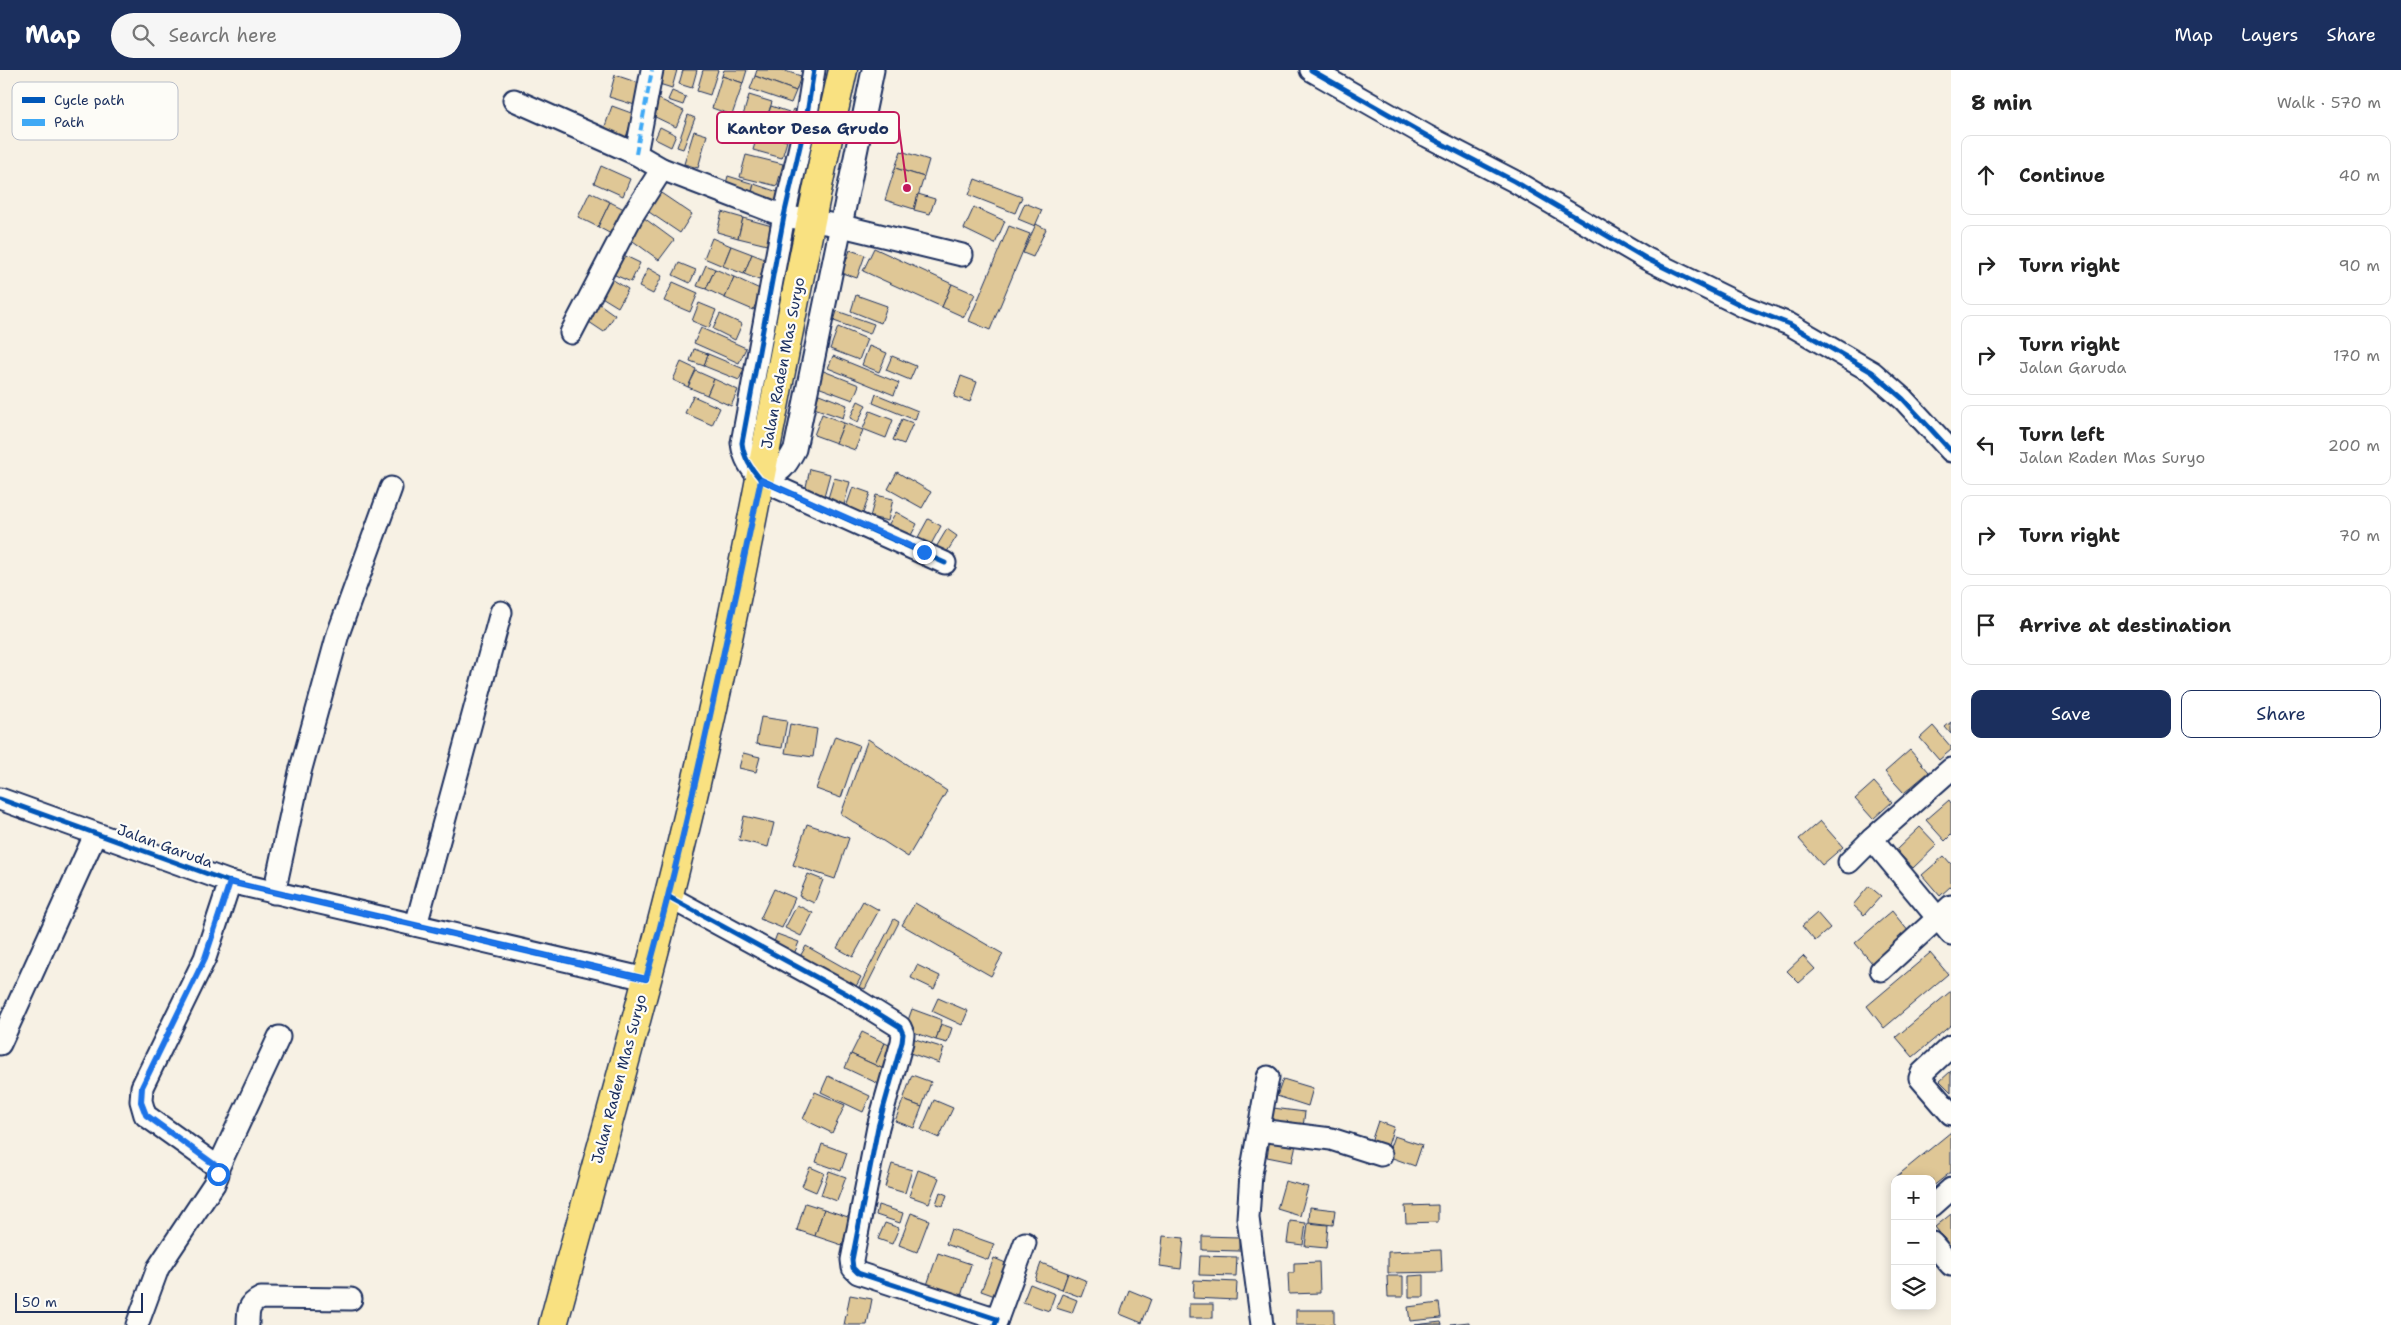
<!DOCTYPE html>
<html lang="en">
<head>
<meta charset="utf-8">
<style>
  body { margin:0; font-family:"Shantell Sans",sans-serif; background:#f6f6f6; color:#222 }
  .controls { position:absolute; right:15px; bottom:15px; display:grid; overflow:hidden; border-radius:10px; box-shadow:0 2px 12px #0003 }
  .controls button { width:45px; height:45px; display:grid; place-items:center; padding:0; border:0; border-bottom:1px solid #e0e0e0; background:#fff; color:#222; font:25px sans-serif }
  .scale { position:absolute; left:15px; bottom:12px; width:128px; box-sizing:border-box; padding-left:5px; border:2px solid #1b2f5e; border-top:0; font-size:14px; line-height:18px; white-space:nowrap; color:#1b2f5e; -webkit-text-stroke:4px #fdfcf7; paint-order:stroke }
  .stop { position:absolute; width:15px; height:15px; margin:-11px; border:4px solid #1a73e8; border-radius:50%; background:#fff }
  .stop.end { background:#1a73e8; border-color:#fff; box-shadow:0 1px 5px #0008 }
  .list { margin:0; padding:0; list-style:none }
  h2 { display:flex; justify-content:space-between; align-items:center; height:65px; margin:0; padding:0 20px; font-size:21px }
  h2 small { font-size:16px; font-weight:400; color:#767676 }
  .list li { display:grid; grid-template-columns:32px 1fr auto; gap:15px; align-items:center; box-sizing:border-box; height:80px; margin:0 10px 10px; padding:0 10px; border:1px solid #e0e0e0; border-radius:10px }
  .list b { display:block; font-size:19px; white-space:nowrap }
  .list p { margin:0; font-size:16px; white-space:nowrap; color:#767676 }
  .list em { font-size:16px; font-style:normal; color:#767676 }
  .actions { display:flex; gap:10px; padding:15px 20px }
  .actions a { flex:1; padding:11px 0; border:1px solid #1b2f5e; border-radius:10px; text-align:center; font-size:18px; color:#1b2f5e }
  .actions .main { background:#1b2f5e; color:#fff }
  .icon { flex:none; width:28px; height:28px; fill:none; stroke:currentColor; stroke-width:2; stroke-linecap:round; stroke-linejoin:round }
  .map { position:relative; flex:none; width:1951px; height:1255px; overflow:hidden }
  header { display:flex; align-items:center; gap:30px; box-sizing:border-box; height:70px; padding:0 25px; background:#1b2f5e; color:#fff }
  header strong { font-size:24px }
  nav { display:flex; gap:28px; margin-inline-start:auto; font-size:18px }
  .search { width:350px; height:45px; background:#f6f6f6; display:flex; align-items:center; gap:12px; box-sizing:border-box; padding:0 18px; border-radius:28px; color:#767676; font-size:19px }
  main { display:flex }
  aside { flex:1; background:#fff }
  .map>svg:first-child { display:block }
</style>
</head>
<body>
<header>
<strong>Map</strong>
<div class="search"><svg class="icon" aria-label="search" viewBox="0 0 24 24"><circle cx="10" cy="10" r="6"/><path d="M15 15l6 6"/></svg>Search here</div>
<nav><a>Map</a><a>Layers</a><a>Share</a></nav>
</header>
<main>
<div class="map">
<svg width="1951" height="1255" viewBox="0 0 1951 1255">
  <rect width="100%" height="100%" fill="#f7f1e4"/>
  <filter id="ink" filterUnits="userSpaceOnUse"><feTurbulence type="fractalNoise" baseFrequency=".02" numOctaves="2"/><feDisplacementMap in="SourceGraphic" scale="10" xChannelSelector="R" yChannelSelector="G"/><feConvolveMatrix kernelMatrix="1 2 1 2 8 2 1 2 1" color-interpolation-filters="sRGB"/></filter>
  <g filter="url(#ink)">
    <!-- building -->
    <g fill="#dfc796" stroke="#1b2f5e">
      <path d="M660 0H677L672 18 656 13Z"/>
      <path d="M683 0H697L692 18 679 14Z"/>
      <path d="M703 0H718L710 25 697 21Z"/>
      <path d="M724 0H747L743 13 722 6Z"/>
      <path d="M757 0H782L801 6 796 21 755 6Z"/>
      <path d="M615 5 642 14 635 35 609 27Z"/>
      <path d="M722 6 743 13 732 45 712 38Z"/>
      <path d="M755 6 796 21 791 33 750 19Z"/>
      <path d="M672 21 686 27 683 35 668 30Z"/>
      <path d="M749 25 772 32 764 56 742 49Z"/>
      <path d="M657 28 684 41 676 57 649 44Z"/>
      <path d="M612 36 634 44 626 67 604 59Z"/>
      <path d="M771 36 789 42 783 62 764 56Z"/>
      <path d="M793 39 805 44 795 67 783 62Z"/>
      <path d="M688 45 695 48 683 79 677 77Z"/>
      <path d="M660 57 676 65 671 77 655 69Z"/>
      <path d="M694 61 707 65 698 98 684 94Z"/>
      <path d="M758 63 787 71 782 88 753 80Z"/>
      <path d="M901 81 929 90 924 107 895 98Z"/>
      <path d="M746 85 783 94 777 116 740 107Z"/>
      <path d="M601 96 630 109 623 126 594 113Z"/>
      <path d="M895 98 924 107 914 139 885 130Z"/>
      <path d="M728 106 754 114 750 130 724 121Z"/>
      <path d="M975 109 1022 127 1015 143 969 125Z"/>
      <path d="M754 114 781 123 776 138 750 130Z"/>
      <path d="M658 121 692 144 680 163 646 140Z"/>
      <path d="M590 122 610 132 598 157 578 147Z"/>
      <path d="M918 124 935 129 930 144 914 140Z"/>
      <path d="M610 132 626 140 613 165 598 157Z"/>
      <path d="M1025 133 1042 140 1035 156 1018 149Z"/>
      <path d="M974 137 1005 151 995 174 964 159Z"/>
      <path d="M722 142 743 148 738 168 717 162Z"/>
      <path d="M640 145 674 170 659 190 626 166Z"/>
      <path d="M743 148 772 156 767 175 738 168Z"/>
      <path d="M1036 154 1046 159 1033 187 1023 183Z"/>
      <path d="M1009 156 1030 164 990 260 969 251Z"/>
      <path d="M712 168 731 176 723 196 704 188Z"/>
      <path d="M731 176 752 184 744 204 723 196Z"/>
      <path d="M874 178 952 214 942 237 863 201Z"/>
      <path d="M850 180 865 185 857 208 842 203Z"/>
      <path d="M617 182 640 193 631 212 608 202Z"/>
      <path d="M752 184 767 190 759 210 744 204Z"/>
      <path d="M679 193 696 200 690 213 673 205Z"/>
      <path d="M706 195 715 199 706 219 697 216Z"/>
      <path d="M648 198 662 206 653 224 639 217Z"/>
      <path d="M715 199 734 207 725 228 706 219Z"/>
      <path d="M734 207 762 220 753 240 725 228Z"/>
      <path d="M610 208 628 219 618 237 600 226Z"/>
      <path d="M673 212 698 223 690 242 664 231Z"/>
      <path d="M952 214 975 224 964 247 942 237Z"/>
      <path d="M856 225 887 236 881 253 851 241Z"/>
      <path d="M598 233 615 245 604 262 586 250Z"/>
      <path d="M699 233 716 240 709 258 692 251Z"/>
      <path d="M837 241 874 254 870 264 834 251Z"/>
      <path d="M720 244 742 254 735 270 713 259Z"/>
      <path d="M838 257 867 269 859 290 830 279Z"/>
      <path d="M701 258 746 278 739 293 694 273Z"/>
      <path d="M869 276 887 283 879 302 862 295Z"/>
      <path d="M694 279 708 284 704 296 690 291Z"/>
      <path d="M708 284 744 299 739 310 704 296Z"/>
      <path d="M833 286 899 313 894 325 828 298Z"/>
      <path d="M892 286 916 296 910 310 886 300Z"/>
      <path d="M681 292 696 299 688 317 673 310Z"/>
      <path d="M821 300 859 315 853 330 815 316Z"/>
      <path d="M696 301 714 309 707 325 688 317Z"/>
      <path d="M961 306 977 312 970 332 954 327Z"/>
      <path d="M714 309 738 320 731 336 707 325Z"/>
      <path d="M819 324 847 335 843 348 814 338Z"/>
      <path d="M876 324 918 341 915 350 873 333Z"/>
      <path d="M693 326 720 338 712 355 685 343Z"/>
      <path d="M858 331 866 335 858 352 850 348Z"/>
      <path d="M870 341 893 350 886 368 863 359Z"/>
      <path d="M822 344 844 353 836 373 814 365Z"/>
      <path d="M902 349 913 353 904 374 893 370Z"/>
      <path d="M844 353 863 360 855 380 836 373Z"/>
      <path d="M810 399 830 404 824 426 805 421Z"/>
      <path d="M897 402 931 422 922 438 888 419Z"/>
      <path d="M834 408 850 412 843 439 826 435Z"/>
      <path d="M853 417 870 423 862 446 845 440Z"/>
      <path d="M876 425 893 429 888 451 870 447Z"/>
      <path d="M896 442 917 454 909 469 887 457Z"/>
      <path d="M928 449 941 456 929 478 916 471Z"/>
      <path d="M947 459 957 466 945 485 935 479Z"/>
      <path d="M761 647 787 651 782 678 756 674Z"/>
      <path d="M1951 652V664L1945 657Z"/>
      <path d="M790 654 817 659 813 687 785 683Z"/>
      <path d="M1933 656 1951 677V680L1939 690 1920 668Z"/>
      <path d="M835 666 859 675 841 728 816 719Z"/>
      <path d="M868 669 947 721 908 787 841 744Z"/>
      <path d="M1910 680 1929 702 1904 723 1885 702Z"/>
      <path d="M743 683 760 687 756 702 739 698Z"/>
      <path d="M1874 712 1892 732 1873 749 1855 729Z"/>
      <path d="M1949 730 1951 733V765L1945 771 1926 750Z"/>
      <path d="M744 746 774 753 768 777 739 770Z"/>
      <path d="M1820 751 1843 777 1822 795 1799 769Z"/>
      <path d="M807 754 849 768 835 809 793 795Z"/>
      <path d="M1920 757 1937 775 1913 798 1896 780Z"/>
      <path d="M1944 786 1951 794V816L1940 826 1922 805Z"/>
      <path d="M808 804 823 810 814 833 799 826Z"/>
      <path d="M1869 816 1881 826 1864 845 1853 835Z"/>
      <path d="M774 819 795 828 782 858 760 849Z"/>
      <path d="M863 831 879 840 853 887 837 878Z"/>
      <path d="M915 833 1003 884 991 906 902 855Z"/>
      <path d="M797 835 813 843 801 866 785 858Z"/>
      <path d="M1892 841 1909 862 1872 893 1855 873Z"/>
      <path d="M1817 843 1830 858 1815 871 1802 856Z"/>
      <path d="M894 849 899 852 865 919 859 917Z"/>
      <path d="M777 864 799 872 792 889 771 880Z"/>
      <path d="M806 876 861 907 853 922 798 890Z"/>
      <path d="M1930 883 1948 904 1884 958 1867 936Z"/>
      <path d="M1803 886 1815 899 1799 913 1787 901Z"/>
      <path d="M917 895 940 906 934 919 911 908Z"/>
      <path d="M1951 921V955L1913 987 1896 967Z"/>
      <path d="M938 928 968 941 962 955 932 941Z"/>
      <path d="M912 939 942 950 936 970 905 959Z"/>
      <path d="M941 954 952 958 947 973 936 970Z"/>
      <path d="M862 962 885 973 875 995 851 984Z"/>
      <path d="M912 968 944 978 939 993 907 982Z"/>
      <path d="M885 973 893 977 883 999 875 995Z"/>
      <path d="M851 984 888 1001 881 1015 845 998Z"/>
      <path d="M1951 1001V1022L1940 1011Z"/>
      <path d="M912 1005 931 1012 922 1037 903 1030Z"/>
      <path d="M828 1006 870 1026 863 1042 821 1022Z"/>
      <path d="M1283 1009 1313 1018 1308 1036 1277 1026Z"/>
      <path d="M815 1022 845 1035 832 1063 803 1049Z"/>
      <path d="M903 1030 922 1037 914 1058 895 1051Z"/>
      <path d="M934 1030 953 1038 939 1068 921 1060Z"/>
      <path d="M1273 1038 1305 1042 1302 1064 1270 1059Z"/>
      <path d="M1378 1051 1394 1057 1385 1084 1369 1078Z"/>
      <path d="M1951 1062V1102L1932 1117V1109H1895V1115L1891 1111Z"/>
      <path d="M1271 1064 1297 1070 1292 1092 1267 1087Z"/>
      <path d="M1394 1066 1422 1075 1415 1096 1387 1086Z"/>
      <path d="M822 1074 847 1083 841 1101 816 1092Z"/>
      <path d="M892 1094 912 1100 905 1123 885 1117Z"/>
      <path d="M810 1097 824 1103 816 1122 802 1116Z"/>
      <path d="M918 1100 939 1108 929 1133 909 1126Z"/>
      <path d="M829 1101 846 1107 837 1131 821 1125Z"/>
      <path d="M1285 1111 1308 1117 1300 1146 1277 1139Z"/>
      <path d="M940 1122 947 1125 943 1136 936 1134Z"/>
      <path d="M805 1133 824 1139 815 1166 797 1160Z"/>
      <path d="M878 1135 903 1143 900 1153 876 1145Z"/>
      <path d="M1438 1135V1152L1406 1153 1405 1136Z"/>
      <path d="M1310 1137 1335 1140 1333 1155 1309 1152Z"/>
      <path d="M824 1139 851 1148 842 1175 815 1166Z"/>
      <path d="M911 1143 929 1150 917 1182 899 1175Z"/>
      <path d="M1951 1144V1177L1935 1157Z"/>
      <path d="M1290 1151 1306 1153 1303 1175 1287 1173Z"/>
      <path d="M885 1153 899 1158 892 1174 878 1169Z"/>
      <path d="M1308 1153 1328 1155 1326 1178 1305 1176Z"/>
      <path d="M951 1159 994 1174 988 1190 946 1174Z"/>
      <path d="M1163 1166 1184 1168 1181 1199 1160 1196Z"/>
      <path d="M1202 1166 1239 1167V1181L1202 1180Z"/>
      <path d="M1441 1180 1442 1202 1388 1203V1182Z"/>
      <path d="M938 1183 971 1194 961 1226 927 1215Z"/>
      <path d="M1200 1186 1237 1187 1236 1206 1199 1205Z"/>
      <path d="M994 1188 1008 1194 995 1226 981 1221Z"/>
      <path d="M1319 1192 1320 1223 1289 1224 1288 1203H1294V1193Z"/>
      <path d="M1041 1193 1068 1203 1062 1220 1035 1210Z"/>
      <path d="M1068 1203 1087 1211 1081 1227 1062 1220Z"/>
      <path d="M1424 1205V1227H1409V1206Z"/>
      <path d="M1387 1206H1403V1227H1388Z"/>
      <path d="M1194 1210 1237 1212 1236 1230 1193 1228Z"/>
      <path d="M1030 1214 1055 1224 1049 1241 1023 1232Z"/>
      <path d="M1129 1220 1151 1229 1142 1253 1120 1244Z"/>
      <path d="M1062 1224 1077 1230 1072 1243 1056 1238Z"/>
      <path d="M850 1225 872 1229 867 1255H844Z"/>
      <path d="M1439 1233 1441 1248 1410 1251 1408 1237Z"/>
      <rect x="1189" y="1234" width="24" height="14"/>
      <rect x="1296" y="1240" width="38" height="15"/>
      <path d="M1441 1252 1442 1255H1414Z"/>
      <path d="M1469 1252V1255H1451V1254Z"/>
    </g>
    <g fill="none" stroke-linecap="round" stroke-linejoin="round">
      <defs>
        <g id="minor">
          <path d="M814 0 806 50 784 146 742 373C744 389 751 398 761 410L945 493"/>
          <path d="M1311 0 1427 66 1514 111 1647 189 1745 237 1789 254 1872 302 1903 329 1951 381"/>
          <path d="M514 30 636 84 662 99 784 146 842 156 962 185"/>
          <path d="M636 84 652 0"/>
          <path d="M571 263 632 146 662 99"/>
          <path d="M761 410C781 403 785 398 795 379L873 0"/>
          <path d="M0 729 230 812 646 909"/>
          <path d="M1872 769 1951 864"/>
          <path d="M1849 792 1872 769 1951 699"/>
          <path d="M274 823 300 702 338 564 391 418"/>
          <path d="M669 827 847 924 900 957 903 964 902 972 878 1057 852 1190 853 1198 858 1203 997 1249 995 1255"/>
          <path d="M416 855 501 542"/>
          <path d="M1881 900 1951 836"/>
          <path d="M0 974 95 765"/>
          <path d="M1951 976 1922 1003 1920 1008 1951 1044"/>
          <path d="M1259 1060 1331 1069 1381 1085"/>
          <path d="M217 1100 279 967"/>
          <path d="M1932 1136 1951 1119"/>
          <path d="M1932 1173 1951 1195"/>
          <path d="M997 1249 1025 1173"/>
          <path d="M137 1255 158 1198 214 1114 218 1104 215 1095 145 1045 141 1031 142 1017 205 888 230 812"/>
          <path d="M248 1255C248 1241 248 1234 261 1228L351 1229"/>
          <path d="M1262 1255 1248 1148 1251 1104 1268 1007"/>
        </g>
        <path id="major" d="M553 1255C603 1068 658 881 701 691 754 462 791 229 843 0"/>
      </defs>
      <!-- minor casing -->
      <use href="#minor" stroke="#1b2f5e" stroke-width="25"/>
      <!-- major casing -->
      <use href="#major" stroke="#1b2f5e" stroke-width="31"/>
      <!-- minor -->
      <use href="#minor" stroke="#fdfcf7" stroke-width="21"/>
      <!-- major -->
      <use href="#major" stroke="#f9e181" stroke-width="28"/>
      <!-- quiet -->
      <path stroke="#3fa9f5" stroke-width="4" stroke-dasharray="8 4" stroke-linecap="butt" d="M636 84 652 0"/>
      <defs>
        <g id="cycleway">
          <path d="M814 0 806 50 784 146 742 373C744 389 751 398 761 410L945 493"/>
          <path d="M1311 0 1427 66 1514 111 1647 189 1745 237 1789 254 1872 302 1903 329 1951 381"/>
          <path d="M0 729 230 812 646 909"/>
          <path d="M669 827 847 924 900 957 903 964 902 972 878 1057 852 1190 853 1198 858 1203 997 1249 995 1255"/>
        </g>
      </defs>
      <!-- cycleway casing -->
      <use href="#cycleway" stroke="#fdfcf7" stroke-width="8"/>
      <!-- cycleway -->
      <use href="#cycleway" stroke="#0057b8" stroke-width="5"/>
    </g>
  </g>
  <g fill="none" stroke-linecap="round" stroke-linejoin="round" filter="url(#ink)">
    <!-- route -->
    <path stroke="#1a73e8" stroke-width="6" d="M218 1104 215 1095 146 1045 141 1032 142 1017 205 888 230 812 646 909C692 744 724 577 761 410L924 482"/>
  </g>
  <g text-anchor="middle" stroke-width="4.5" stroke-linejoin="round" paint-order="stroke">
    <!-- street labels -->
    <g font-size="15" fill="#1b2f5e" stroke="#fdfcf7">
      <text transform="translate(783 293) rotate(-79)" y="5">Jalan Raden Mas Suryo</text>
      <text transform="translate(165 776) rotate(20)" y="5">Jalan Garuda</text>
      <text transform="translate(619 1009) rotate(-75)" y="5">Jalan Raden Mas Suryo</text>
    </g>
  </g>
  <!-- legend -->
  <rect x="12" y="12" width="166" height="58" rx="8" fill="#fdfcf7" stroke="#b9bec9" stroke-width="1"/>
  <rect x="22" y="27" width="23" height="6" fill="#0057b8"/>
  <rect x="22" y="49" width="23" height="7" fill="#3fa9f5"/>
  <g font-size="14" fill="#1b2f5e">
    <text x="54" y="35">Cycle path</text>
    <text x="54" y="57">Path</text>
  </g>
  <!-- callouts -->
  <path fill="none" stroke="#c2185b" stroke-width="2" d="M907 118L899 58"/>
  <circle fill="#c2185b" stroke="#fdfcf7" stroke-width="2" cx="907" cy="118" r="5"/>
  <rect fill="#fdfcf7" stroke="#c2185b" stroke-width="2" x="717" y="42" width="182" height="31" rx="5"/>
  <g font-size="16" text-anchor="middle" font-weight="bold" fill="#1b2f5e">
    <text x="808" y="64">Kantor Desa Grudo</text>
  </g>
</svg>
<div class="controls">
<button>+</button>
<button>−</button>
<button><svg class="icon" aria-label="layers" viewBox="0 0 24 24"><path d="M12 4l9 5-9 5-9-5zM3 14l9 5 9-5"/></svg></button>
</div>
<div class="scale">50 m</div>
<div class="stop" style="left:218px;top:1104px"></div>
<div class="stop end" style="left:924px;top:482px"></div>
</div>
<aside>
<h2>8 min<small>Walk · 570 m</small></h2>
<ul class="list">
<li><svg class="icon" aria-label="ahead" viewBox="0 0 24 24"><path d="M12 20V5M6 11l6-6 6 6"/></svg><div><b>Continue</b></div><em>40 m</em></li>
<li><svg class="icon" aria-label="right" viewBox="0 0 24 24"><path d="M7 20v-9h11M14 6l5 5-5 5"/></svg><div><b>Turn right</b></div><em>90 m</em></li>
<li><svg class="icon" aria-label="right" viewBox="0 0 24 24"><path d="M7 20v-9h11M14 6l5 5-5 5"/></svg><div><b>Turn right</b><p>Jalan Garuda</p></div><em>170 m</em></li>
<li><svg class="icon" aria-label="left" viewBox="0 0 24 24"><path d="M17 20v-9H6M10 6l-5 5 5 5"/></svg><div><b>Turn left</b><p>Jalan Raden Mas Suryo</p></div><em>200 m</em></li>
<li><svg class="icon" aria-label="right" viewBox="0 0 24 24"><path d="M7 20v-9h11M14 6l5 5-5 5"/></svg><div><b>Turn right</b></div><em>70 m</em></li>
<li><svg class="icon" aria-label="arrive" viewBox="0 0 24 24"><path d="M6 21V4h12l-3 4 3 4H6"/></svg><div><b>Arrive at destination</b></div></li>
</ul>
<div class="actions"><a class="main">Save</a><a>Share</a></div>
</aside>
</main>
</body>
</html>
